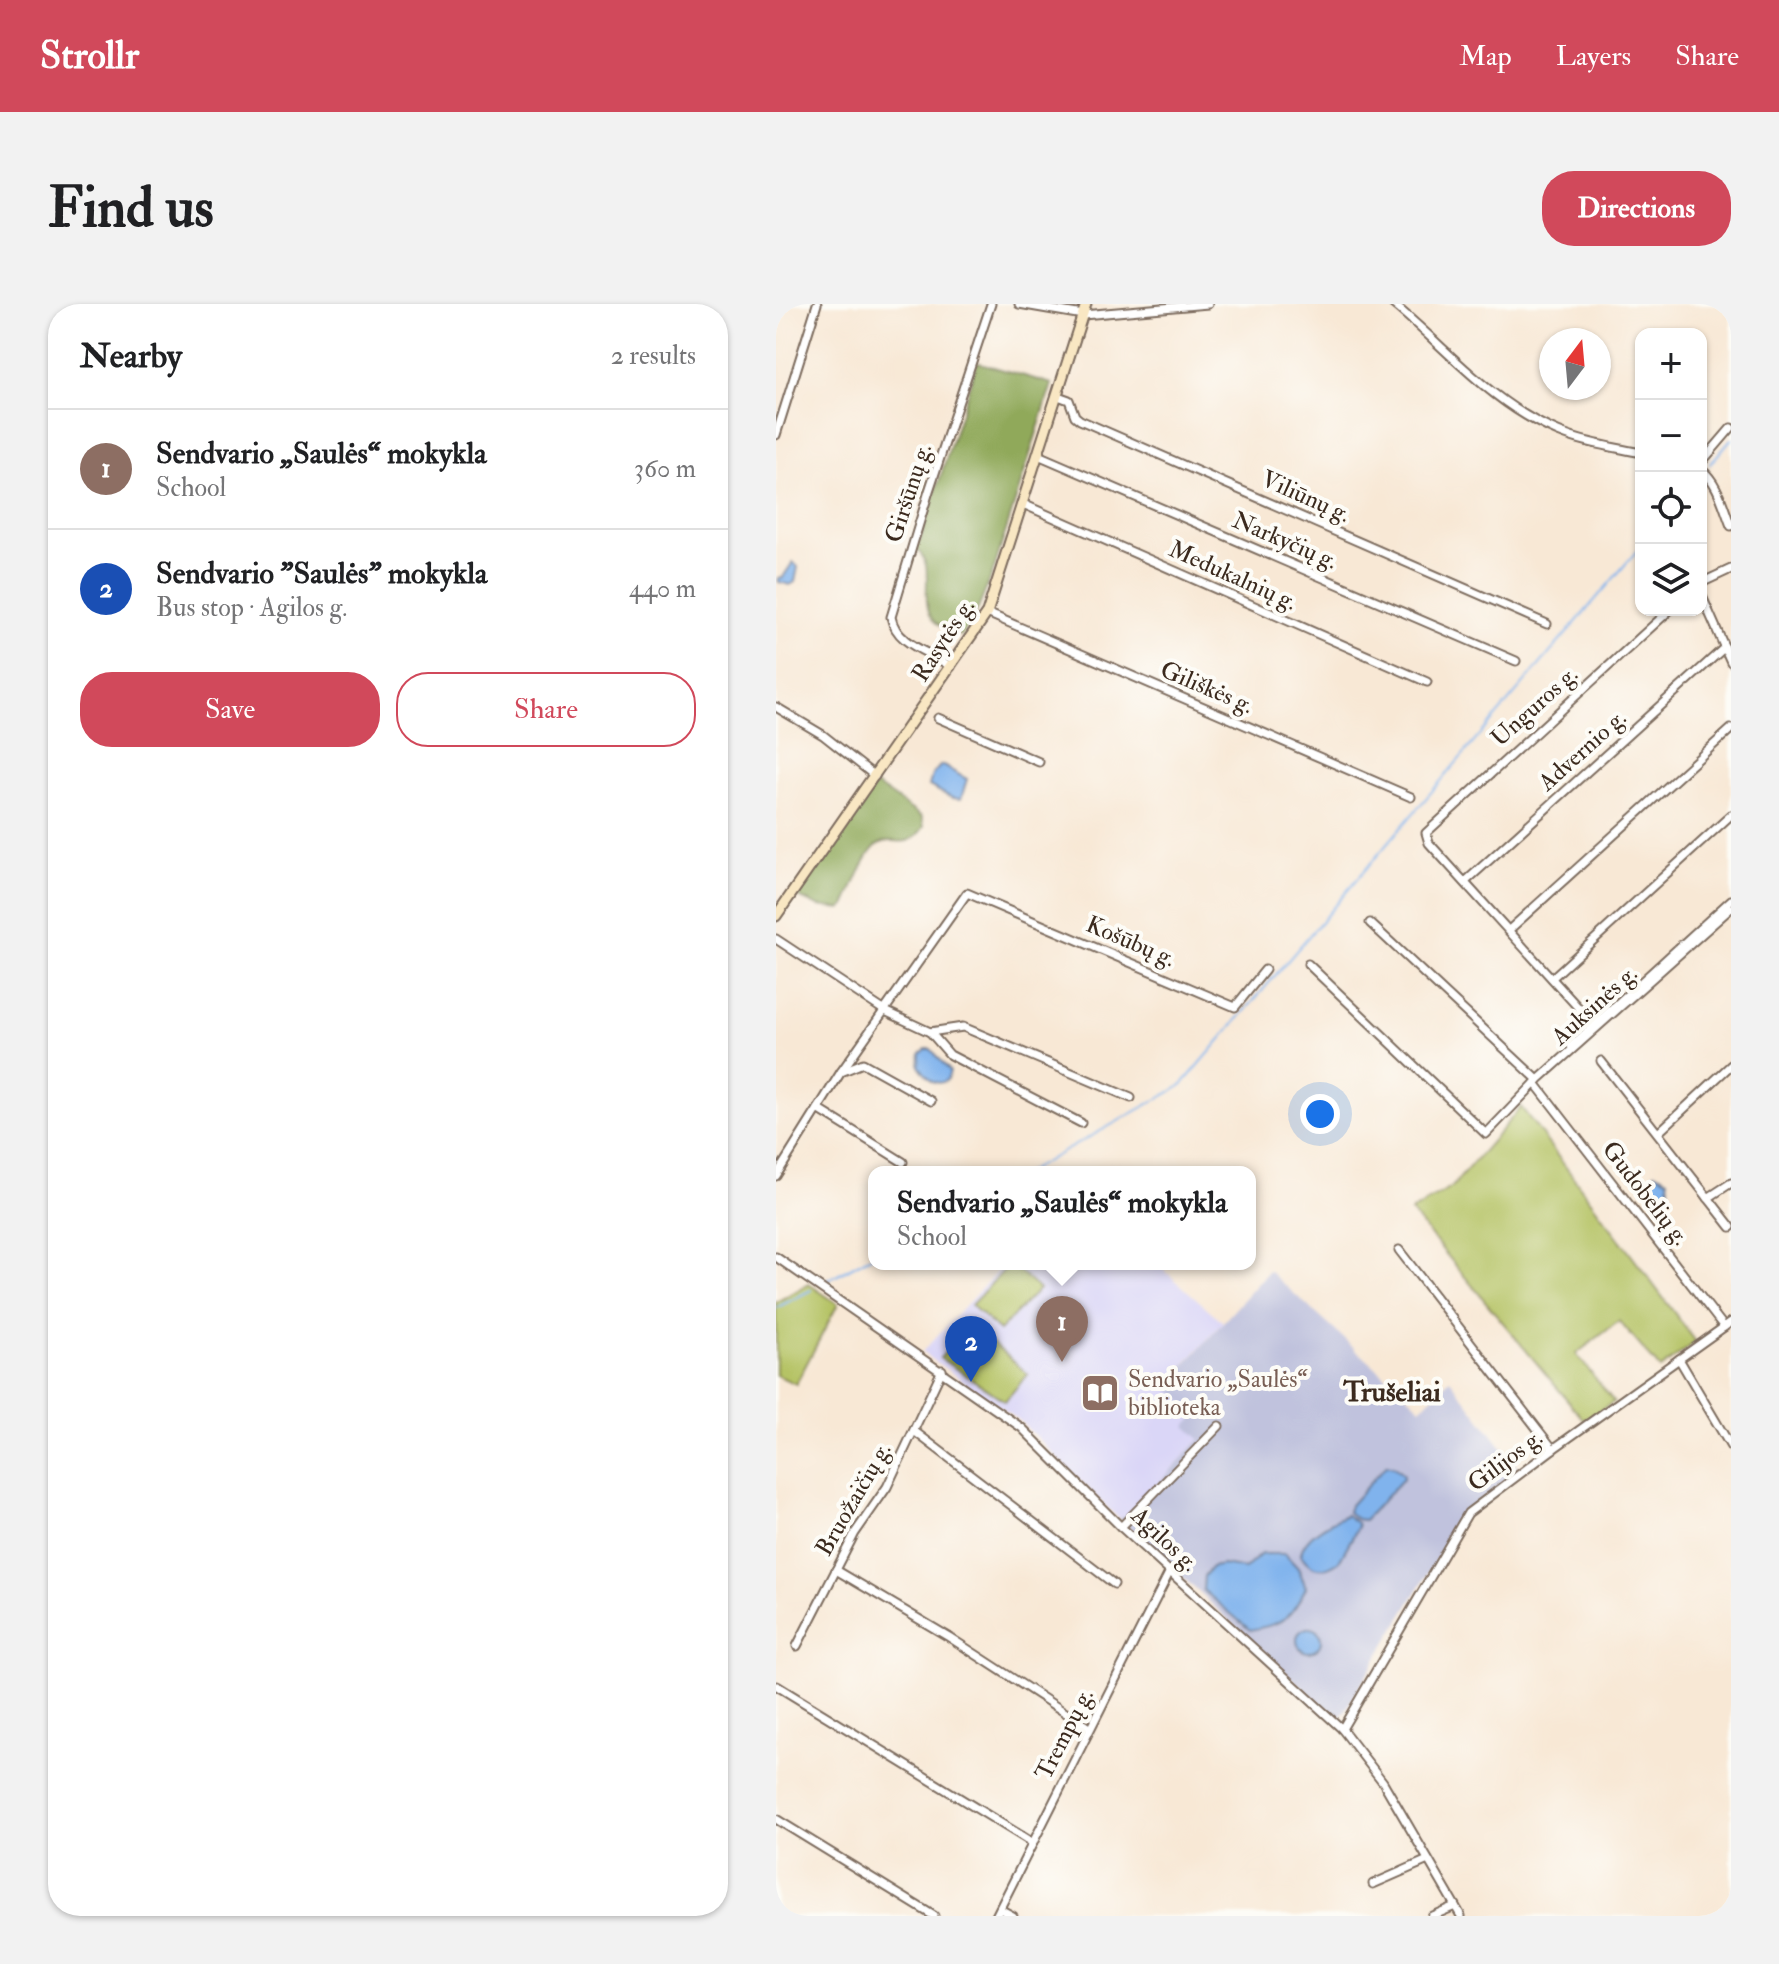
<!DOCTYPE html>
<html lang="en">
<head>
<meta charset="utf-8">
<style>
  body { margin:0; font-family:"IM FELL Double Pica",serif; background:#f2f2f2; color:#202124 }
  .controls { position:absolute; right:24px; top:24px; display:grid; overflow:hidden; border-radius:16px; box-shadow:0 2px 6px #0004 }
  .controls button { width:72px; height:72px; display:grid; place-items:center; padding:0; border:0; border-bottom:2px solid #e0e0e0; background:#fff; color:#202124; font:40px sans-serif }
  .compass { position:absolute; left:763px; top:24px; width:72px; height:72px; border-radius:50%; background:#fff; box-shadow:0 2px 6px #0004; rotate:16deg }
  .you { position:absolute; left:544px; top:810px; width:28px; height:28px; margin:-20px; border:6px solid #fff; border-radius:50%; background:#1a73e8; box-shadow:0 0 0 12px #1a73e833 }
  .badge { display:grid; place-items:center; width:52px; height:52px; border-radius:50%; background:#d1495b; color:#fff; font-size:26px; font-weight:700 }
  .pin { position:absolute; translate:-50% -66px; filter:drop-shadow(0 2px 4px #0008) }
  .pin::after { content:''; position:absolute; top:42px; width:28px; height:24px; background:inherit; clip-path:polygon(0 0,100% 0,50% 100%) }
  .popup { position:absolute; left:92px; top:862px; width:388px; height:104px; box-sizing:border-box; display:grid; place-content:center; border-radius:16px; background:#fff; filter:drop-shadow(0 2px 6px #0005); font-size:26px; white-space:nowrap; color:#757577 }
  .popup b { font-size:30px; color:#202124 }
  .popup::after { content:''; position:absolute; left:50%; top:100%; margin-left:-16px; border:16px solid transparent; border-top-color:#fff }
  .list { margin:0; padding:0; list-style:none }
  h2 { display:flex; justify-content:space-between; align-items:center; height:104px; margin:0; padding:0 32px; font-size:34px }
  h2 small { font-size:26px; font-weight:400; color:#757577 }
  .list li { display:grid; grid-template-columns:52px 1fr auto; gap:24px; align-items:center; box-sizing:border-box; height:120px; padding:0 32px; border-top:2px solid #e0e0e0 }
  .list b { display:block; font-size:30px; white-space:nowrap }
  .list p { margin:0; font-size:26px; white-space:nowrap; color:#757577 }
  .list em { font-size:26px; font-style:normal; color:#757577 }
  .actions { display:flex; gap:16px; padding:24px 32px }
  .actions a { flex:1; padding:18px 0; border:2px solid #d1495b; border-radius:32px; text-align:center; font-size:28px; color:#d1495b }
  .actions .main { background:#d1495b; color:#fff }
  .icon { flex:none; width:44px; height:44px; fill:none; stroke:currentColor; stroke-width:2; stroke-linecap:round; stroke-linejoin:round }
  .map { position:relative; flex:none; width:955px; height:1612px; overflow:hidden; border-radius:32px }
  header { display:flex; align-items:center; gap:48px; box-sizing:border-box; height:112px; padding:0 40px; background:#d1495b; color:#fff }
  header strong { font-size:38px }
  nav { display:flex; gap:44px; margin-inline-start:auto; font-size:28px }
  .intro { display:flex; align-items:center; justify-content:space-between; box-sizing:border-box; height:192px; padding:0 48px }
  h1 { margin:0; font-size:56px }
  .button { padding:20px 36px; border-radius:32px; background:#d1495b; color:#fff; font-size:28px; font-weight:700 }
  main { display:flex; gap:48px; padding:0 48px }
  aside { flex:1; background:#fff; border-radius:32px; box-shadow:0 2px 6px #0004 }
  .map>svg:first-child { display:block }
</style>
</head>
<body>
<header>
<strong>Strollr</strong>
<nav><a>Map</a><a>Layers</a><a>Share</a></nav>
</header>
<div class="intro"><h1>Find us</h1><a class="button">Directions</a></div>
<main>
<aside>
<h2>Nearby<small>2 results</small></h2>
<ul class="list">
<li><span class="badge" style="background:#8d6e63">1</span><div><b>Sendvario „Saulės“ mokykla</b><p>School</p></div><em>360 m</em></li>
<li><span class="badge" style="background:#1a4fb4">2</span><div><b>Sendvario &quot;Saulės&quot; mokykla</b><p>Bus stop · Agilos g.</p></div><em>440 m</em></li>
</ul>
<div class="actions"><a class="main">Save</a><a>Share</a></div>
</aside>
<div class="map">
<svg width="955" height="1612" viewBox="0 0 955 1612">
  <rect width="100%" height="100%" fill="#fdfcf7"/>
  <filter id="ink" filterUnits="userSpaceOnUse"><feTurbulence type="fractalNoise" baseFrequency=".0125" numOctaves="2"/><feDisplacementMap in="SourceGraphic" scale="16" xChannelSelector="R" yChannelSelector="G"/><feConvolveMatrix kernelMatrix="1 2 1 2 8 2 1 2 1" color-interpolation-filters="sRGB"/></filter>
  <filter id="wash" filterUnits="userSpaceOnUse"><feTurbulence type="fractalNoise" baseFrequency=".006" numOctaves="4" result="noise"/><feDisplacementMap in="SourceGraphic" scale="32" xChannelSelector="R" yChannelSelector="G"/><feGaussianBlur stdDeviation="1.8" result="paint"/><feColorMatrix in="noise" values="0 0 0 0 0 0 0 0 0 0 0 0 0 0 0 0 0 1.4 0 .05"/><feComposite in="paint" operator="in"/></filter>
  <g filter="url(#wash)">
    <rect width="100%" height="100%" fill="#f8e8d5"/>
    <!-- built -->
    <path fill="#dad6f7" d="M228 960H381L447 1018 390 1081 421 1110 424 1135 353 1210 342 1214 244 1117 146 1048Z"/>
    <!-- industrial -->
    <path fill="#c0c2dd" d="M493 967 645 1104 674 1075 744 1167 687 1211 563 1417 342 1214 353 1210 424 1135 410 1122 421 1110 390 1082Z"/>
    <!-- green -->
    <g fill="#b5c365" stroke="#787642" stroke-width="2">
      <path d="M745 803 920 1038 884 1065 843 1017 800 1050 838 1098 808 1116 635 908 676 883Z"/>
      <path d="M234 960 263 985 223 1027 195 1001Z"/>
      <path d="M33 980 62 1000 20 1080 0 1071V998Z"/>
      <path d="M196 1021 252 1070 229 1097 164 1054Z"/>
    </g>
    <!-- forest -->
    <g fill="#90a95a" stroke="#666a3c" stroke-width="2">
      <path d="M201 58 276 80 217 268 202 305 185 332C176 327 163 323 157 315 142 296 161 263 141 246Z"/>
      <path d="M100 481 146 513 148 523C129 549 121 530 103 540 90 546 76 588 69 602L65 605 42 602 21 592Z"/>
    </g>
    <!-- water -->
    <g fill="#80b3ed" stroke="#5e6e86" stroke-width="2">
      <path d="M17 258 22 263 19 278 14 281 3 278 2 274 7 273Z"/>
      <path d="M165 461 191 475 185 495 176 494 153 482 156 471Z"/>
      <path d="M150 745H155L174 767 171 776C158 784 152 773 143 762L144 750Z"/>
      <path d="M879 868 892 875 893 885 885 889 874 875Z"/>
      <path d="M610 1161 618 1163 627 1171V1175L588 1216 580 1215 572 1208 574 1201Z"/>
      <path d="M570 1211 581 1219 582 1223 563 1257C547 1268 536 1267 525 1251 526 1232 555 1218 570 1211Z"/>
      <path d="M485 1250H509L522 1264 530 1283C515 1315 508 1319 474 1326L427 1286 428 1272 436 1263 447 1261 469 1265Z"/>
      <circle cx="533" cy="1336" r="12"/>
    </g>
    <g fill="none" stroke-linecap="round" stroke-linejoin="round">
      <!-- stream -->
      <g stroke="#80b3ed" stroke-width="2">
        <path d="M934 160 955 135"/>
        <path d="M251 868 405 782 865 242"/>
        <path d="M49 978 98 951"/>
        <path d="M0 1004 35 986"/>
      </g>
    </g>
  </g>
  <g filter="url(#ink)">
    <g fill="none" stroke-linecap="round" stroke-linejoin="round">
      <defs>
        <g id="street">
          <path d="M243 0 307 11 432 0"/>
          <path d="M617 0C671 44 715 100 782 128 808 139 837 143 865 149"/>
          <path d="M282 92 293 96 299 112 304 116 771 320"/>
          <path d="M0 131 41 0"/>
          <path d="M262 151 740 357"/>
          <path d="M925 159 955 124"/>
          <path d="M925 165C942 178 947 202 955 222"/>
          <path d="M247 200 651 378"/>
          <path d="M925 279 955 265"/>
          <path d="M925 290 955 358"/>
          <path d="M211 309 635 493"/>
          <path d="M175 363C154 347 121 342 115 313L153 187 215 0"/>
          <path d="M0 403 47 431 99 472"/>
          <path d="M162 414 263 458"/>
          <path d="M689 578 949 343"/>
          <path d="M594 619 762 776"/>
          <path d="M733 626 955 425"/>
          <path d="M0 635 109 707 154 728 174 751 305 819"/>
          <path d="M532 660 710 830 762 776 955 604"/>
          <path d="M776 674 955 511"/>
          <path d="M818 721 653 539 650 529 894 306"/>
          <path d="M154 728 187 723 355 794"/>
          <path d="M795 742 955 596"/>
          <path d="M825 757 955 923"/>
          <path d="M65 768 191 589 459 703 489 666"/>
          <path d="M759 779 948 1023"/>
          <path d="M42 805 127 858"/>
          <path d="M882 829 955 761"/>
          <path d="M0 872 65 768 87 759 155 797"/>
          <path d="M932 894 955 879"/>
          <path d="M623 946 777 1145"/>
          <path d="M0 953 246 1124 345 1223 566 1425 607 1478 685 1612"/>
          <path d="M903 1055 955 1143"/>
          <path d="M138 1127 338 1280"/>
          <path d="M345 1223 443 1122"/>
          <path d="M60 1266 173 1333 313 1424"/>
          <path d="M21 1342 79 1229 111 1183 166 1066"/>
          <path d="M1 1382 257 1539"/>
          <path d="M566 1425 692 1209 777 1145 955 1018"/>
          <path d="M0 1515 158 1612"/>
          <path d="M597 1580 652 1556"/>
          <path d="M224 1605 237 1612"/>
          <path d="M220 1612 394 1267"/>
          <path d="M656 1612 679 1602"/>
        </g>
        <path id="secondary" d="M0 612 211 309 310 0"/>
      </defs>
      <!-- street casing -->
      <use href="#street" stroke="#7d6c5e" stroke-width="11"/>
      <!-- secondary casing -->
      <use href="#secondary" stroke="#7d6c5e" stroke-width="13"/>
      <!-- street -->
      <use href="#street" stroke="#fff" stroke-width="7"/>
      <!-- secondary -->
      <use href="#secondary" stroke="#f9e7c3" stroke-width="9"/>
    </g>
  </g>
  <!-- icons -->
  <defs>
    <symbol id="library-square" viewBox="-11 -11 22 22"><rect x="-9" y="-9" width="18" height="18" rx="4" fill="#8d6e63" stroke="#fdfcf7"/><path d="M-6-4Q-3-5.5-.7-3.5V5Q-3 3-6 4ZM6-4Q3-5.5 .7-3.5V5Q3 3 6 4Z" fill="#fff"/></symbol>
  </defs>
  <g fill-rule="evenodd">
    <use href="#library-square" x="302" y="1067" width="44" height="44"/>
  </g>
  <g text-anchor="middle" stroke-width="8" stroke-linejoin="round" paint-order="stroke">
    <!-- street labels -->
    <g font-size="24" fill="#3b2a1e" stroke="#fdfcf7">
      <text transform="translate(132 189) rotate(-72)" y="8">Giršūnų g.</text>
      <text transform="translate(530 192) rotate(24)" y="8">Viliūnų g.</text>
      <text transform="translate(509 236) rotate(23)" y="8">Narkyčių g.</text>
      <text transform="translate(457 271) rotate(24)" y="8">Medukalnių g.</text>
      <text transform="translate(167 336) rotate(-57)" y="8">Rasytės g.</text>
      <text transform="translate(431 383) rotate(23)" y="8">Giliškės g.</text>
      <text transform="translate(758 402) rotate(-42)" y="8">Unguros g.</text>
      <text transform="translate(806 446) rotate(-42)" y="8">Advernio g.</text>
      <text transform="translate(355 637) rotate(23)" y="8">Košūbų g.</text>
      <text transform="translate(818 701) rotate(-42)" y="8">Auksinės g.</text>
      <text transform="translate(870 889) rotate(52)" y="8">Gudobelių g.</text>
      <text transform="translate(729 1156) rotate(-37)" y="8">Gilijos g.</text>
      <text transform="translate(77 1195) rotate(-60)" y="8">Bruožaičių g.</text>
      <text transform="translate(389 1235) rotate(43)" y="8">Agilos g.</text>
      <text transform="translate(288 1430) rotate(-63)" y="8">Trempų g.</text>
    </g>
    <!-- education labels -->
    <g font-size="24" fill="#785e54" stroke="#fdfcf7" text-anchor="start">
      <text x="352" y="1083">Sendvario „Saulės“<tspan x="352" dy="28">biblioteka</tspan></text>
    </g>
    <!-- quarter labels -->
    <g font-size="28" font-weight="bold" fill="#3b2a1e" stroke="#fdfcf7">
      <text x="616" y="1097">Trušeliai</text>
    </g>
  </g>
</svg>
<div class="controls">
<button>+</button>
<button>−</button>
<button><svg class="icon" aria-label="locate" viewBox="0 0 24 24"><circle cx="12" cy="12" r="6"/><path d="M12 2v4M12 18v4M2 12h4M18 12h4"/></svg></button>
<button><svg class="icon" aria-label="layers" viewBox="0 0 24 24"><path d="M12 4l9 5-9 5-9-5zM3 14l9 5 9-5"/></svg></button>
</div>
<svg class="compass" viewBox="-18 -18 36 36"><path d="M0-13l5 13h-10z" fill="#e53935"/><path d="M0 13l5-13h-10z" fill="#757577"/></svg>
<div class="you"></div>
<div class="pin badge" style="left:286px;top:1058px;background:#8d6e63">1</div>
<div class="popup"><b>Sendvario „Saulės“ mokykla</b>School</div>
<div class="pin badge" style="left:195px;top:1078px;background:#1a4fb4">2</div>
</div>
</main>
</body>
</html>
